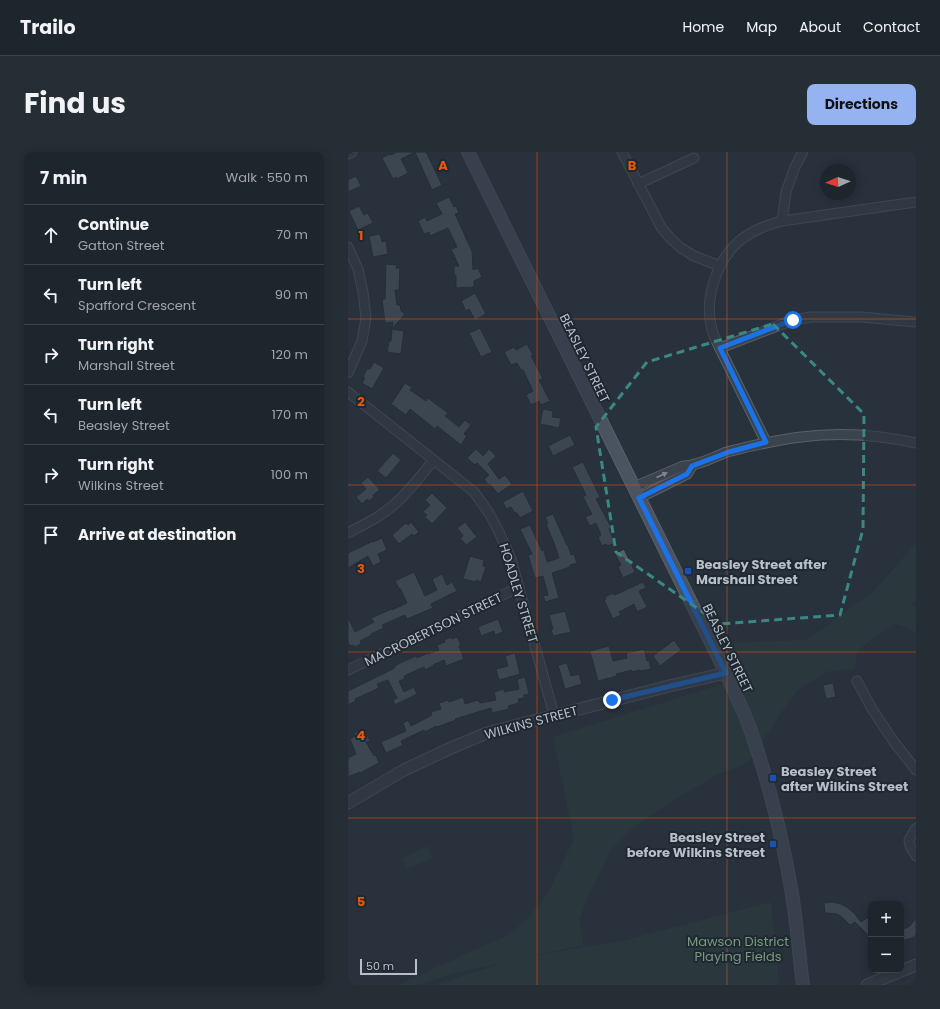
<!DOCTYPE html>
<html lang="en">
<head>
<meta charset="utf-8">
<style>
  body { margin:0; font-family:Poppins,sans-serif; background:#262e35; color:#f1f3f6 }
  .controls { position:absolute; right:12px; bottom:12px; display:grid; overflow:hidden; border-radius:8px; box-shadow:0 2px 10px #0003 }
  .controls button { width:36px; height:36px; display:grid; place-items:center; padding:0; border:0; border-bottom:1px solid #3c4349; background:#1e262d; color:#f1f3f6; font:20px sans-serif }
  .compass { position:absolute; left:472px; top:12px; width:36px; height:36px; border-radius:50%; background:#1e262d; box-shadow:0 2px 10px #0003; rotate:267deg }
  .scale { position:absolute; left:12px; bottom:10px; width:57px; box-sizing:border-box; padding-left:4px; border:2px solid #b7bfc7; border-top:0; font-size:11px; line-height:14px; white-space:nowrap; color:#b7bfc7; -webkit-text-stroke:3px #202832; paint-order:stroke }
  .stop { position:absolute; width:12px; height:12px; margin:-9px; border:3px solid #1a73e8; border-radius:50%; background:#fff }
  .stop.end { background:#1a73e8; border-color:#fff; box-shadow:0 1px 4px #0008 }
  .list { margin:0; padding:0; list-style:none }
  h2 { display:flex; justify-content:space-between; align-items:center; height:52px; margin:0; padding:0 16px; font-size:17px }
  h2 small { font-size:13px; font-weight:400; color:#a1a5aa }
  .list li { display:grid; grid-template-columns:26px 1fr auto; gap:12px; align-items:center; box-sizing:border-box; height:60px; padding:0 16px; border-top:1px solid #3c4349 }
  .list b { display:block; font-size:15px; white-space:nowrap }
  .list p { margin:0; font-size:13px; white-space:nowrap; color:#a1a5aa }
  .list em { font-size:13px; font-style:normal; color:#a1a5aa }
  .icon { flex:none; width:22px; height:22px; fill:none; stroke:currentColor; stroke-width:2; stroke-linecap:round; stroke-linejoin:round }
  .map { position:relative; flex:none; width:568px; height:833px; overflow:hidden; border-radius:8px }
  header { display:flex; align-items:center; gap:24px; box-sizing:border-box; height:56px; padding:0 20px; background:#1e262d; border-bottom:1px solid #3c4349 }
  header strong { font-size:19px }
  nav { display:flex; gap:22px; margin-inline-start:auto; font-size:14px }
  .intro { display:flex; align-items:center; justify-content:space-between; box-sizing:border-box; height:96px; padding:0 24px }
  h1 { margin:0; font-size:28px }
  .button { padding:10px 18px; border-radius:8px; background:#95b2f1; color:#111; font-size:14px; font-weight:700 }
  main { display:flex; gap:24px; padding:0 24px }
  aside { flex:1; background:#1e262d; border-radius:8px; box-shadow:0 2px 10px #0003 }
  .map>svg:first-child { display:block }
</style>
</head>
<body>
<header>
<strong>Trailo</strong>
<nav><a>Home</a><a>Map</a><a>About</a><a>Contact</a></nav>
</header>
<div class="intro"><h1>Find us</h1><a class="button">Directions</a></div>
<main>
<aside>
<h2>7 min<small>Walk · 550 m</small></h2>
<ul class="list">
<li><svg class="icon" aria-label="ahead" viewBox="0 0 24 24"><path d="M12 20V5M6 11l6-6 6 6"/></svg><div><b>Continue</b><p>Gatton Street</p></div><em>70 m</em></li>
<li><svg class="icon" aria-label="left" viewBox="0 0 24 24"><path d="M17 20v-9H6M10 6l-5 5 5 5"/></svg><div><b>Turn left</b><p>Spafford Crescent</p></div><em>90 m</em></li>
<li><svg class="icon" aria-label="right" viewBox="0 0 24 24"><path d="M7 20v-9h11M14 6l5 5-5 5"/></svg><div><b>Turn right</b><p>Marshall Street</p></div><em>120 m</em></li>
<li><svg class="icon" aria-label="left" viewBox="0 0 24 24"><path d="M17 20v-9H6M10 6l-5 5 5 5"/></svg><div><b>Turn left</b><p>Beasley Street</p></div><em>170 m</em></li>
<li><svg class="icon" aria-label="right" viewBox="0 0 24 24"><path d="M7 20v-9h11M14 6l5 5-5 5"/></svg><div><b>Turn right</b><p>Wilkins Street</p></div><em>100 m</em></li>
<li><svg class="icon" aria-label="arrive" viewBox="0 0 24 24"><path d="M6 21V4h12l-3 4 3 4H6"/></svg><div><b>Arrive at destination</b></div></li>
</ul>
</aside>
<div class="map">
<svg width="568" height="833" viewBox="0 0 568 833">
  <rect width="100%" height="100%" fill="#28323c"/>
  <!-- green -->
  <g fill="#2d403f">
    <path d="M568 391V447L563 452 568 456V482L561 476 547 472 546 471 509 499 507 517 481 519 456 533 443 546 401 609 386 617 370 622 326 648 284 677 263 697 238 750 232 767 235 793 172 807 235 795 270 790 423 750 431 833H86L155 811 107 821 70 833H50L135 794 161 783 180 766 201 739 226 687 205 585 387 528 374 491 459 488 526 439Z"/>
    <path d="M79 694 84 706 59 717 54 706Z"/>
  </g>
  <!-- building -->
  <g fill="#55606b" stroke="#222a34">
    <path d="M49 0H78L94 33 84 38 67 0 53 7 60 21 49 27 48 25 45 27 34 6 42 2 43 3Z"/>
    <path d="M8 24 13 34 0 40V28Z"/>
    <path d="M101 45 106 55 108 54 111 61 107 62 124 99 125 118 130 116 134 125 126 129V135L108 136V123H106V114H111L103 97 109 95 100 76 82 84 81 80 76 82 70 69 77 65 79 69 94 62 88 51Z"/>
    <path d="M11 54 16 63 20 61 25 71 10 78 1 59Z"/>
    <path d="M32 82 34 90 38 89 40 102 25 105 21 84Z"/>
    <path d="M38 112 49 113 48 116H52L51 138H47L49 153H52L53 159 57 162 44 177 45 170 37 171 34 147H37Z"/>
    <path d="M127 141 138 162 127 168 121 157 118 159 113 149Z"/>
    <path d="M132 176 144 200 133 205 121 181Z"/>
    <path d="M44 177 56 179 53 202 39 200 41 189H43Z"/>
    <path d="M179 192 185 203 183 204 195 227 191 228 202 249 193 253 191 249 183 253 178 243 185 239 175 218H173L169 211 163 213 156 200 166 195 168 198Z"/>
    <path d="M26 210 36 216 24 237 14 231 17 226 15 225 19 217H22Z"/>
    <path d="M57 231 64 235 62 238 78 249 80 246 100 261 97 264 111 275 117 268 123 273 116 282 119 284 113 293 89 274 87 277 62 257 58 263 43 252Z"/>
    <path d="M195 257 205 259 204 265 213 266 211 276 192 272Z"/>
    <path d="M222 283 227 293 205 304 200 294Z"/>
    <path d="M128 297 135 304 141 297 148 304 140 312 151 327 157 323 164 332 150 342 142 332 140 333 136 327 141 323 129 311 127 313 119 306Z"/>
    <path d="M45 301 53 308 38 326 29 319Z"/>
    <path d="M235 310 252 345 248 347 263 375 261 377 267 391 259 394 258 392 254 394 250 385 253 383 248 371 242 374 237 365 244 362 235 345 238 343 224 315Z"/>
    <path d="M20 325 32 338 25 343 26 345 21 349 19 347 14 352 8 345 18 337 13 331Z"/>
    <path d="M175 339 185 359 172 366 169 361H167L163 355 158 357 155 350Z"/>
    <path d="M84 341 99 356 84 372 77 365 79 363 75 360 82 353 77 348Z"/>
    <path d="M205 362 219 393H220L223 403 226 402 229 411 222 413V415L204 421 211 446 197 450 195 444 200 443 195 424 187 426 180 403 184 402 172 377 182 373 194 399 196 398 199 410 211 406 206 391 198 372 200 371 197 365Z"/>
    <path d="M63 370 71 380 66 384 64 382 51 392 44 383 58 371 60 373Z"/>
    <path d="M117 370 129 385 118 393 112 386 115 384 109 376Z"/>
    <path d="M34 386 39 398 30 402 33 410 25 414 20 404 0 416V401L25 389V390Z"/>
    <path d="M276 397 287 420 275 426 270 415 273 413 267 402Z"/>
    <path d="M122 404 136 408 135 414 138 415 133 430 128 428V430L115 427Z"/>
    <path d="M66 420 77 444 89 438 84 427 94 422 99 433 104 430 109 439 83 452 85 456 59 467 57 463 34 473 36 476 23 482 24 483 12 489 13 492 7 495 5 493 2 494 0 490V465L7 480 26 470 23 466 44 457V458L59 451 52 436 51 437 47 429Z"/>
    <path d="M295 430 298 436 291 439 299 455 289 460 286 452 271 460 273 463 265 467 256 448 258 447 257 445 265 441 266 443 269 442Z"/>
    <path d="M217 459 223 480 205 484 203 477H205L201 463Z"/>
    <path d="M150 467 155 480 147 483 146 479 133 484 130 475Z"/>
    <path d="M103 485 104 487 109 485 113 493 111 494 116 507 98 514 96 508 85 513V514L77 518 76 515 58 523 59 524H56L57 527 51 529 56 540 66 535 69 542 47 553 45 548 49 546 40 528 29 532 31 536 7 547 8 549 0 553V539L45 517 48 513 61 507 68 504 69 506 80 501V502L91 498 89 493 97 490 96 488Z"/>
    <path d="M326 488 333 498 312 514 305 504Z"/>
    <path d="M261 494 265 509 279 506 278 501 296 497 299 509 301 508 303 517 293 519 292 518 284 520V518L268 522 269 524 250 529 242 499Z"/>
    <path d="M167 501 172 522 151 528 148 517 160 514 157 504Z"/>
    <path d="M219 511 223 524 231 522 234 532 217 537 210 513Z"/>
    <path d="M177 525 181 542 176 543V546L170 547 171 551 160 554 161 557 144 561 143 556 107 567 108 568 89 575 88 574 77 580 76 578 53 589 55 593 38 601 33 590 58 579 55 571 60 568 63 574 84 563 83 560 93 557 91 551 100 548 101 550 115 545 117 552 130 548 132 551 148 548 146 540 156 537V540L171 537 169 527Z"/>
    <path d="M485 531 488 545 478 547 475 533Z"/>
    <path d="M13 578 14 580 17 579 22 589 18 590 26 604 28 603 31 611 12 621V620L0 625V606L8 602 2 587 7 584 6 581Z"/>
    <path d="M484 750 493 752 500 756 506 761 513 770 519 766 523 770V786L507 770 502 773 494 765 489 762 477 761 476 751Z"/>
    <path d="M568 766V783L564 786 553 789V778L562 774Z"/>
  </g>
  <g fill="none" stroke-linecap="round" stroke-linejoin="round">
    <defs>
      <g id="minor">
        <path d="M274 0 313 75 322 86 333 96 346 104 372 114"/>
        <path d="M0 2 4 0"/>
        <path d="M290 32 346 6"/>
        <path d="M434 69 438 40 447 15 455 0"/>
        <path d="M0 95 10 117 15 140 18 166 14 189 0 221"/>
        <path d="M372 196 445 168 463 165H513L568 170"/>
        <path d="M0 240 126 340 141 361 151 380 163 407 206 563"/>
        <path d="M418 290C406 266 394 241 382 217 376 204 368 191 364 178 356 149 367 112 389 91 401 80 418 73 434 69L568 50"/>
        <path d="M286 335 335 314C350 314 365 305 379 300 385 298 392 297 399 295 417 291 435 287 453 285 491 280 531 283 568 291"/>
        <path d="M291 346 339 322 344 314"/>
        <path d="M0 381C17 372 36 363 50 349 63 337 74 322 85 309"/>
        <path d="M0 518 171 435"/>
        <path d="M509 529 524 557 546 590 568 618"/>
        <path d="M568 676 561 688 562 694 568 704"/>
      </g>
      <g id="tertiary">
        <path d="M0 651 56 618 103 596 139 581 321 534 378 521"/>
        <path d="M519 833 568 813"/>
      </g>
      <path id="secondary" d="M120 0 378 521C386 540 396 559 403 579 421 632 435 687 444 742 449 772 451 803 455 833"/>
    </defs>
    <!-- minor casing -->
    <use href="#minor" stroke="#59616a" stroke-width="11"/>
    <!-- tertiary casing -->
    <use href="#tertiary" stroke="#59616a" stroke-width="13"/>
    <!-- secondary casing -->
    <use href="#secondary" stroke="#59616a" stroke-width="14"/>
    <!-- minor -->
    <use href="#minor" stroke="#3b434c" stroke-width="9"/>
    <!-- tertiary -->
    <use href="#tertiary" stroke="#3b434c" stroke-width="11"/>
    <!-- secondary -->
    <use href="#secondary" stroke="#4a535f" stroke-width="12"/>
  </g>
  <!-- one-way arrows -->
  <defs><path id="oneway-solid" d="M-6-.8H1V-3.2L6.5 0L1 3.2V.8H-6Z"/></defs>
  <use fill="#7f8790" href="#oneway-solid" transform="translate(314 323) rotate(-24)"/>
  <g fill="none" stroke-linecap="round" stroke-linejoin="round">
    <!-- route -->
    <path stroke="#1a73e8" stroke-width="5" d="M264 548 378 521 291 346 339 322 344 314 381 300 418 290 372 196 445 168"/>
  </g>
  <!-- marked area -->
  <path d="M0 0H568V833H0ZM425 172 516 262 515 377 492 463 372 472 268 400 248 275 299 210Z" fill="#28323c" fill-opacity=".55" fill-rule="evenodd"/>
  <path fill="none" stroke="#398884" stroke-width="3" stroke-dasharray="8 5" stroke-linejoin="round" d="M425 172 516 262 515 377 492 463 372 472 268 400 248 275 299 210Z"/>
  <!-- grid -->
  <path fill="none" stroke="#e8590c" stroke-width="1" stroke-opacity="0.55" d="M189 0V833M379 0V833M0 167H568M0 333H568M0 500H568M0 666H568"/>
  <!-- markers -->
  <g fill="#1a4fb4" stroke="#202832" stroke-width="1.5">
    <rect x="336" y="415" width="8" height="8" rx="2"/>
    <rect x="421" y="622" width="8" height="8" rx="2"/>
    <rect x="421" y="688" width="8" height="8" rx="2"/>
  </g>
  <g text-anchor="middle" stroke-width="4" stroke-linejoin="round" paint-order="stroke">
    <!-- street labels -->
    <g font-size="13" fill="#b7bfc7" stroke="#202832">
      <text transform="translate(237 206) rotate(64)" y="5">BEASLEY STREET</text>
      <text transform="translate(171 441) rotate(73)" y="5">HOADLEY STREET</text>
      <text transform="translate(85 477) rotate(-26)" y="5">MACROBERTSON STREET</text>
      <text transform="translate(380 496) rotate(64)" y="5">BEASLEY STREET</text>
      <text transform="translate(183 570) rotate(-15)" y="5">WILKINS STREET</text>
    </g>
    <!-- poi labels -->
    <g font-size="13" font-weight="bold" fill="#b7bfc7" stroke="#202832" text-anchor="start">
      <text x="348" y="417">Beasley Street after<tspan x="348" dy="15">Marshall Street</tspan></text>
      <text x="433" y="624">Beasley Street<tspan x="433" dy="15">after Wilkins Street</tspan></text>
      <text x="417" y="690" text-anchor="end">Beasley Street<tspan x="417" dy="15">before Wilkins Street</tspan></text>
    </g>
    <!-- park labels -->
    <g font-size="13" fill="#789a7e" stroke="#202832">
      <text x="390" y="794">Mawson District<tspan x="390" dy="15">Playing Fields</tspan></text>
    </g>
  </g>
  <g font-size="13" text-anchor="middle" font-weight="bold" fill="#e8590c" stroke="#202832" stroke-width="4" stroke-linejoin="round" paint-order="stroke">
    <text x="95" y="18">A</text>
    <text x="284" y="18">B</text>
    <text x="13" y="88">1</text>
    <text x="13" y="254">2</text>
    <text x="13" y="421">3</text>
    <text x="13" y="588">4</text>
    <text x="13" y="754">5</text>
  </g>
</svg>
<div class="controls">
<button>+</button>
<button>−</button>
</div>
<svg class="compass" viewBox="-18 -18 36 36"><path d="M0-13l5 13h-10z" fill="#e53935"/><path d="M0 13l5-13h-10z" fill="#a1a5aa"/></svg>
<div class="scale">50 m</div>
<div class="stop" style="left:445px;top:168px"></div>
<div class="stop end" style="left:264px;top:548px"></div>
</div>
</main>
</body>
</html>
